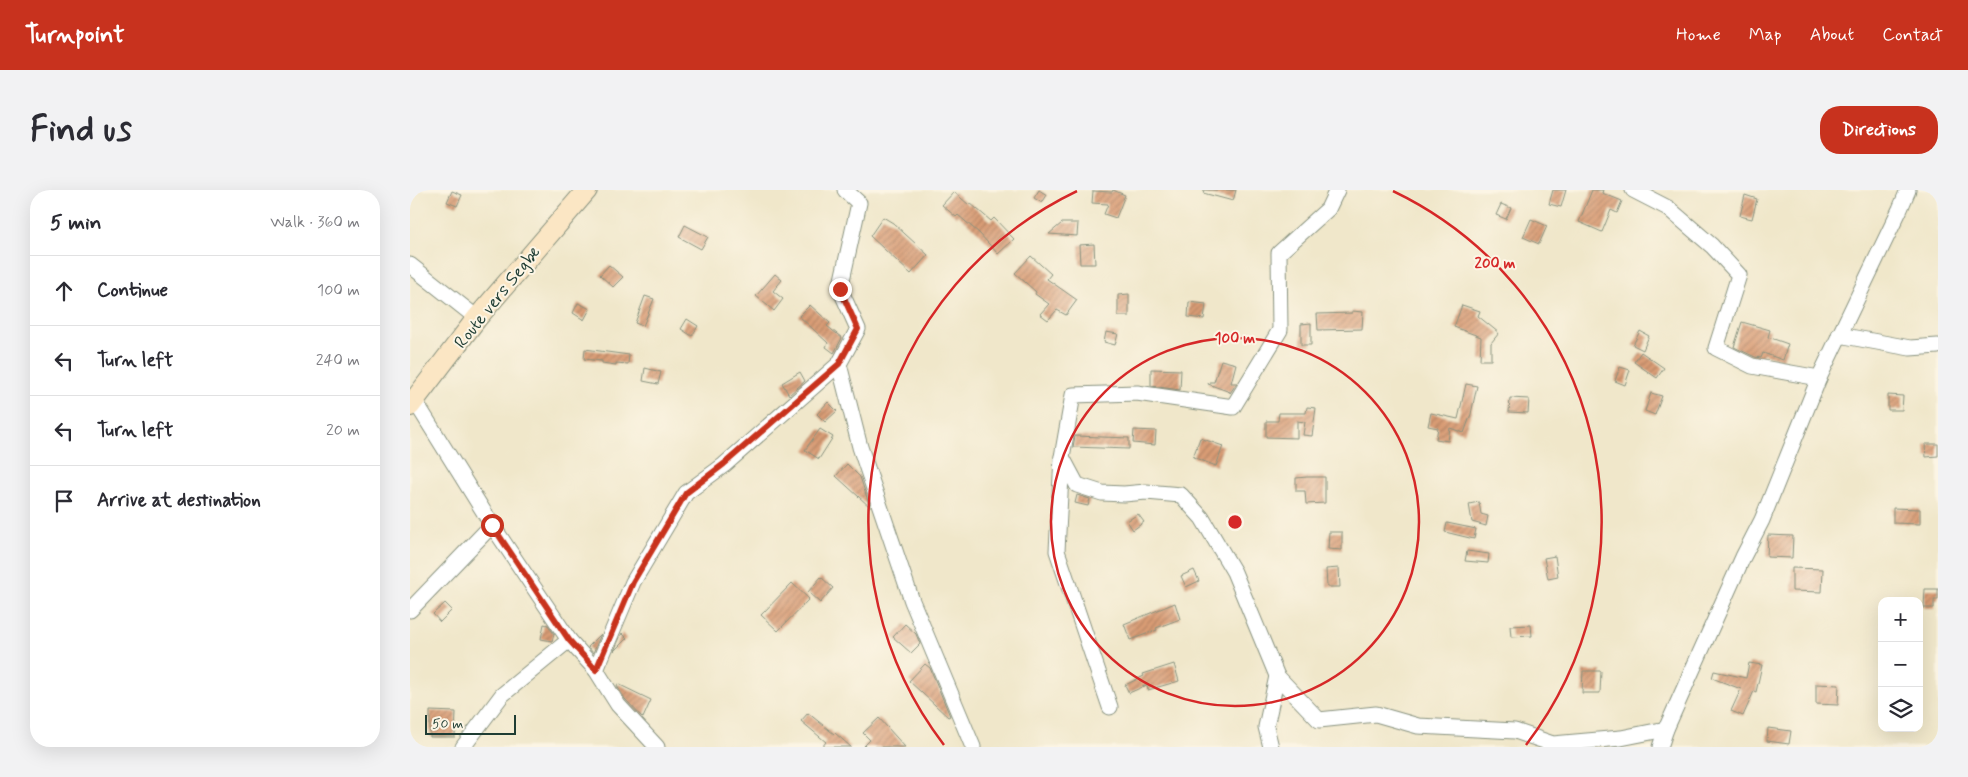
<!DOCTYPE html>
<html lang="en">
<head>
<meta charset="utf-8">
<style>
  body { margin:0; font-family:Mynerve,sans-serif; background:#f2f2f3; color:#2b2b33 }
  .controls { position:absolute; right:15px; bottom:15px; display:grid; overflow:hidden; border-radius:10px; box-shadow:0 5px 20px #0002 }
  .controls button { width:45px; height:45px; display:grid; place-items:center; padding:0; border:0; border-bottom:1px solid #e1e1e2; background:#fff; color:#2b2b33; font:25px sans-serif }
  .scale { position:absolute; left:15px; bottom:12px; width:91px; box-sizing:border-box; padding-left:5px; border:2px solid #1f3d34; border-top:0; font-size:14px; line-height:18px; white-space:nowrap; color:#1f3d34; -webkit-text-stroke:4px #fcf5e5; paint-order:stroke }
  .stop { position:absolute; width:15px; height:15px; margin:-11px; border:4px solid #c8321e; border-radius:50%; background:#fff }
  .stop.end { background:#c8321e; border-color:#fff; box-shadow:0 1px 5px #0008 }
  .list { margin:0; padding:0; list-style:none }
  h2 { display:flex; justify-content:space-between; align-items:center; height:65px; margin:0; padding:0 20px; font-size:21px }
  h2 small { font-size:16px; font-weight:400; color:#7c7c81 }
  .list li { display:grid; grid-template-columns:32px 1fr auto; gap:15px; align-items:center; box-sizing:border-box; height:70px; padding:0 20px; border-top:1px solid #e1e1e2 }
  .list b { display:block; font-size:19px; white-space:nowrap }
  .list em { font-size:16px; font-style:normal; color:#7c7c81 }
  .icon { flex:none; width:28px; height:28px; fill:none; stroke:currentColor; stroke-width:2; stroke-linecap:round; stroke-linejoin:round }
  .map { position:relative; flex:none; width:1528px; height:557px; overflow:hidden; border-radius:20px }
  header { display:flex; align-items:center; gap:30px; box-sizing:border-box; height:70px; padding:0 25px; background:#c8321e; color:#fff }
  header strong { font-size:24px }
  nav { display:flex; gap:28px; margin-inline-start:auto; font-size:18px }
  .intro { display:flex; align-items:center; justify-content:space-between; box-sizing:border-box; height:120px; padding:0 30px }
  h1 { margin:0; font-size:35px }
  .button { padding:12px 22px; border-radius:20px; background:#c8321e; color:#fff; font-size:18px; font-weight:700 }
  main { display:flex; gap:30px; padding:0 30px }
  aside { flex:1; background:#fff; border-radius:20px; box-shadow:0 5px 20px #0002 }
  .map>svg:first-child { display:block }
</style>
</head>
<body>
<header>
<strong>Turnpoint</strong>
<nav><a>Home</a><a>Map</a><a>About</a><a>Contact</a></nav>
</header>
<div class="intro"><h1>Find us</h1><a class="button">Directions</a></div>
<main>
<aside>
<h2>5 min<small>Walk · 360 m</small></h2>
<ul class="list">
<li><svg class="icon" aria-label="ahead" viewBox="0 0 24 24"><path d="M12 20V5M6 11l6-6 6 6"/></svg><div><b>Continue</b></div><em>100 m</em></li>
<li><svg class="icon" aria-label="left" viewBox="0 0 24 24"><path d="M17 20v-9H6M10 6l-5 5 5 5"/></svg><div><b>Turn left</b></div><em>240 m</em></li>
<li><svg class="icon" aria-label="left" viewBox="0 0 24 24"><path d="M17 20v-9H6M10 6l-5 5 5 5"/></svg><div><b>Turn left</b></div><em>20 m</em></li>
<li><svg class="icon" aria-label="arrive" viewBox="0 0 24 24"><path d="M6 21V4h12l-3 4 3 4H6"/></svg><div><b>Arrive at destination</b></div></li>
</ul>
</aside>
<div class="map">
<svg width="1528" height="557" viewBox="0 0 1528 557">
  <defs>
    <pattern id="building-hatch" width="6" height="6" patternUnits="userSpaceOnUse" patternTransform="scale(1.25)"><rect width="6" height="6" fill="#d99c75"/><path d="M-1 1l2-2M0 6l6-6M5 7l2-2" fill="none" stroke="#af8061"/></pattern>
  </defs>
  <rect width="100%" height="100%" fill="#fcf5e5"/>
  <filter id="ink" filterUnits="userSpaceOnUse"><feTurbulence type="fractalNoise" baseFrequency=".02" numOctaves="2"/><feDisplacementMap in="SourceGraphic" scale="10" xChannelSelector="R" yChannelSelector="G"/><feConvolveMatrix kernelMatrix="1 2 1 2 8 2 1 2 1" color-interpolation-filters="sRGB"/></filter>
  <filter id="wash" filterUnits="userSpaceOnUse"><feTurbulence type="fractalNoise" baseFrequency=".0096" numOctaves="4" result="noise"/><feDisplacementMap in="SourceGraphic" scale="20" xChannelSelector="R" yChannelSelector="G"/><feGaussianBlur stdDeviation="1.12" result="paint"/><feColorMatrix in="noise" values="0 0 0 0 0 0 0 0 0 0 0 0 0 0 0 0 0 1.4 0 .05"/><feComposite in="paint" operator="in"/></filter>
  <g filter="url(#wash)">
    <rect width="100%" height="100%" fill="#f0e7ca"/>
    <g id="blocks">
      <!-- building -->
      <g fill="url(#building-hatch)">
        <path d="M629 0 637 5 632 13 624 8Z"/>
        <path d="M703 0 715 5 706 28 694 24 698 14 682 13 683 1 702 2Z"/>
        <path d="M794 0H826L823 11 793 3Z"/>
        <path d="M1143 0H1156L1151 17 1139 14Z"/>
        <path d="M1182 0H1193L1192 3 1212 11 1207 23 1201 20 1192 42 1169 32Z"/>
        <path d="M42 1 52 5 47 16 37 12Z"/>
        <path d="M544 2 559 15 560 13 581 31 584 28 604 49 588 64 569 43 548 25 546 27 532 15Z"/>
        <path d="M1335 5 1347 9 1342 29 1330 26Z"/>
        <path d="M1091 14 1101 18 1096 29 1086 25Z"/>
        <path d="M473 27 483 33 518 65 501 84 460 46Z"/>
        <path d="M1121 29 1137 36 1129 54 1113 47Z"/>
        <path d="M652 33H668L667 46 639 44Z"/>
        <path d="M275 35 298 47 291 59 269 47Z"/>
        <path d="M684 54 685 74H670L669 55Z"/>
        <path d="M621 66 641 84 637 89 667 110 656 125 647 120 638 130 630 124 639 114 625 104 626 102 605 83Z"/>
        <path d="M199 75 213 87 203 97 190 85Z"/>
        <path d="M365 84 372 90 363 101 373 109 364 121 346 106Z"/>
        <path d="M719 104V126H708V105Z"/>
        <path d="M235 106 244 109 233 136 225 133Z"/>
        <path d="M779 112 796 114 794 129 778 127Z"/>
        <path d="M168 113 180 119 174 130 163 123Z"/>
        <path d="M400 115 420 133 417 136 432 148 424 163 416 157 418 153 389 126Z"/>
        <path d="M1052 115 1070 121 1068 126 1089 143 1081 153V170H1070L1071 147 1044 137Z"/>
        <path d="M942 121 953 122 952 139 908 140 907 124 942 123Z"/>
        <path d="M277 129 288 136 282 146 271 139Z"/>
        <path d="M1332 132 1360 140 1358 147 1378 154 1373 170 1353 163 1351 168 1345 167 1324 157Z"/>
        <path d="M901 133V155H891V134Z"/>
        <path d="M1230 141 1239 146 1233 160 1223 155Z"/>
        <path d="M696 142 708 144 705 155 694 152Z"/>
        <path d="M175 159 219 165 218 174 206 173V175L192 173V171L174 169Z"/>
        <path d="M1231 162 1254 178 1247 188 1224 172Z"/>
        <path d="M811 170 826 174 821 193H827L820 203V202L798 194 799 192H804Z"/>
        <path d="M1210 177 1220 180 1215 195 1205 191Z"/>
        <path d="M235 178 251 182 248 194 233 191Z"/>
        <path d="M741 179 771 180 770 200 741 196Z"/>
        <path d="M390 182 395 191 379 205 372 193Z"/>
        <path d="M1056 194 1067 196 1061 224 1054 243 1040 238 1038 251 1026 249 1028 238 1018 236 1021 223 1048 229Z"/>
        <path d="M1241 203 1252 206 1245 225 1235 221Z"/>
        <path d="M1478 205 1493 206 1492 220H1478Z"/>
        <path d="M1100 208 1119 209 1118 223 1099 222Z"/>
        <path d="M418 212 427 221 415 232 407 224Z"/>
        <path d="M897 217 906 218 902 246 893 245 895 232 887 231V248L856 247V231H868L869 223H896Z"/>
        <path d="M410 239 423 247 409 269 395 260Z"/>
        <path d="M724 240 746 241 745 255 723 253Z"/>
        <path d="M665 246 719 248V259L663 257Z"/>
        <path d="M790 248 813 256 806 276 783 267Z"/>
        <path d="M1515 254H1528V266L1516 267Z"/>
        <path d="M437 274 450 287 460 317 426 286Z"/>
        <path d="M897 287H915V313L896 314 895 301H886V288Z"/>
        <path d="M667 305 680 309 678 316 665 313Z"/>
        <path d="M1069 312 1071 324 1078 326 1076 336 1062 332 1059 314Z"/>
        <path d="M1483 318 1510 319V334L1483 333Z"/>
        <path d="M728 324 734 332 723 340 717 331Z"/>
        <path d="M1037 333 1066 339 1064 349 1035 342Z"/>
        <path d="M919 342H932V360L918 359Z"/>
        <path d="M1358 345 1383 346 1382 368 1357 367Z"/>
        <path d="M1057 361 1079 364 1078 373 1055 371Z"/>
        <path d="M1145 366 1148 387 1138 389 1134 368Z"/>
        <path d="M929 378 930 397H917L916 379Z"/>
        <path d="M1382 378 1413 379 1412 402 1382 401Z"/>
        <path d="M784 380 789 391 776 397 771 386Z"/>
        <path d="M411 387 423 398 410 413 398 402Z"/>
        <path d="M382 393 399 409 368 441 351 425Z"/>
        <path d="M1515 399H1528V410H1524V418H1514Z"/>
        <path d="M35 413 42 420 30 432 23 424Z"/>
        <path d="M765 413 770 429 746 438 747 440 720 450 714 434Z"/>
        <path d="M134 434 138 435 144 444 142 451 131 449Z"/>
        <path d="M495 434 506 444 510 454 501 463 483 447Z"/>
        <path d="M1121 435 1122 446 1101 447 1100 436Z"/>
        <path d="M212 443 217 448 204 461Z"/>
        <path d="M191 444 183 463 178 457Z"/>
        <path d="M1339 473 1352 475 1346 502 1344 501 1333 526 1321 521 1331 499 1302 488 1304 481 1336 488Z"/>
        <path d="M515 474 520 478 540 526 538 527 499 491Z"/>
        <path d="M764 474 769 491 738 500 737 495 719 503 715 495 734 486 733 484Z"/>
        <path d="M1173 481H1191L1190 503H1172Z"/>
        <path d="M208 494 241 510 233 528 215 509 207 496Z"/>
        <path d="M1406 494 1429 495 1428 515 1406 514Z"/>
        <path d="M20 521 46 522 45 547H20Z"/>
        <path d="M398 523 424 544 425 543 441 557H412L416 552 391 531Z"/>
        <path d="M469 528 495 557H453L460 550 453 543Z"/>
        <path d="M1358 538 1381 541 1379 554 1357 551Z"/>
      </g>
    </g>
  </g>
  <g filter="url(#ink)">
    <use href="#blocks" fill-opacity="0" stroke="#88927f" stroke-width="1"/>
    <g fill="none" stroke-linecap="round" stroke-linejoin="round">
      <defs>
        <g id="minor">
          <path d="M1223 0 1258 18 1302 56 1329 85 1306 158 1342 176 1409 188"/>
          <path d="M0 75 67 128"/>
          <path d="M1429 145 1500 158 1528 156"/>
          <path d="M429 174 450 257 502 411 563 557"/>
          <path d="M5 211 82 335 159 450 186 480 208 515 247 557"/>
          <path d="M652 267 667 295 692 303 714 304 736 302 771 305 792 328 824 382 867 486 909 530 966 524 1008 536 1105 541 1143 554 1211 548 1256 539"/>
          <path d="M0 420 82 335"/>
          <path d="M186 480 223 392 276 303 314 275 429 174 448 139 430 99 449 13 435 0"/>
          <path d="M700 517 647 361 652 267 663 205 727 203 823 217 870 140 869 63 918 19 927 0"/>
          <path d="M53 557 92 505 159 450"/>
          <path d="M861 557 856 537 867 486"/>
          <path d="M1250 557 1256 539 1333 367 1352 330 1409 188 1490 19 1498 0"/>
        </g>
        <path id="secondary" d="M0 216 67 128 177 0"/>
      </defs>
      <!-- minor casing -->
      <use href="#minor" stroke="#88927f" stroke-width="17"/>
      <!-- secondary casing -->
      <use href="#secondary" stroke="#88927f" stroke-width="22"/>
      <!-- minor -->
      <use href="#minor" stroke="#fff" stroke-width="15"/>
      <!-- secondary -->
      <use href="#secondary" stroke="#fbe6c4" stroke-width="20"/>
    </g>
  </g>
  <g fill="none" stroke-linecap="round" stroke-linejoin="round" filter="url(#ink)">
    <!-- route -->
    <path stroke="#c8321e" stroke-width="6" d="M82 335 159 450 186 480 223 392 276 303 314 274 429 174 448 139 430 99"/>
  </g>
  <!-- distance rings -->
  <g fill="none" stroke="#d62828" stroke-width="2.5">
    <circle cx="825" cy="332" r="184"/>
    <path d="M534 555A367 367 0 0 1 667 1M983 1A367 367 0 0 1 1116 555"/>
  </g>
  <g text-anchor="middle" stroke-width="4" stroke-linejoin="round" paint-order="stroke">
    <!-- street labels -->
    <g font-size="18" fill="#1f3d34" stroke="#fcf5e5">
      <text transform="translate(87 107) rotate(-51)" y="6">Route vers Segbe</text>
    </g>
  </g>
  <circle cx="825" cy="332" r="8" fill="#d62828" stroke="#fcf5e5" stroke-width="2.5"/>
  <g font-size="15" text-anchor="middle" font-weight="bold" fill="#d62828" stroke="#fcf5e5" stroke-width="4" stroke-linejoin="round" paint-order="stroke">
    <text x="1085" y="78">200 m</text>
    <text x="825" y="153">100 m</text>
  </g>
</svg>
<div class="controls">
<button>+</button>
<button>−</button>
<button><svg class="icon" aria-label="layers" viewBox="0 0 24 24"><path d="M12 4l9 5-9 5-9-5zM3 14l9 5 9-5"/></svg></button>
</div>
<div class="scale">50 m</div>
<div class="stop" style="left:82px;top:335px"></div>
<div class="stop end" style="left:430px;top:99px"></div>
</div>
</main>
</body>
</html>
